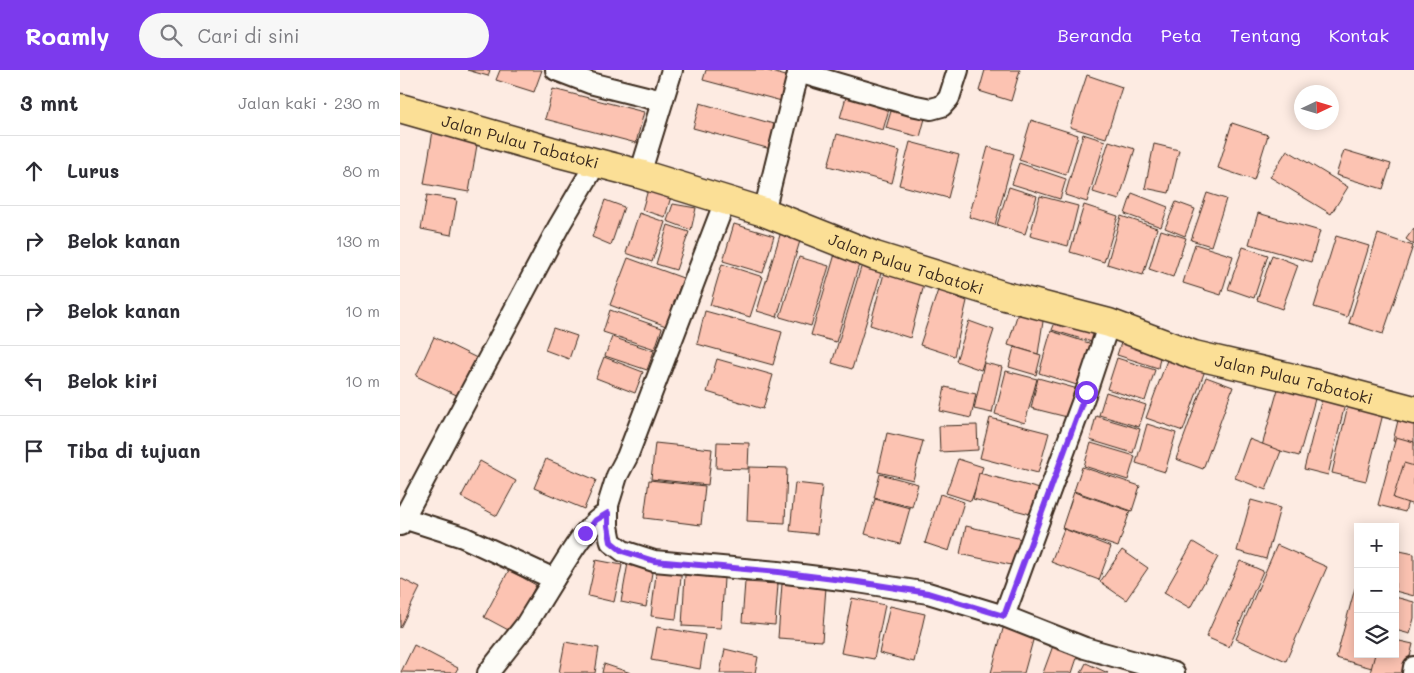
<!DOCTYPE html>
<html lang="id">
<head>
<meta charset="utf-8">
<style>
  body { margin:0; font-family:Mali,sans-serif; background:#f7f7f7; color:#2b2b33 }
  .controls { position:absolute; right:15px; bottom:15px; display:grid; overflow:hidden; border-radius:0px; box-shadow:0 2px 12px #0003 }
  .controls button { width:45px; height:45px; display:grid; place-items:center; padding:0; border:0; border-bottom:1px solid #e1e1e2; background:#fff; color:#2b2b33; font:25px sans-serif }
  .compass { position:absolute; left:894px; top:15px; width:45px; height:45px; border-radius:50%; background:#fff; box-shadow:0 2px 12px #0003; rotate:86deg }
  .stop { position:absolute; width:15px; height:15px; margin:-11px; border:4px solid #7c3aed; border-radius:50%; background:#fff }
  .stop.end { background:#7c3aed; border-color:#fff; box-shadow:0 1px 5px #0008 }
  .list { margin:0; padding:0; list-style:none }
  h2 { display:flex; justify-content:space-between; align-items:center; height:65px; margin:0; padding:0 20px; font-size:21px }
  h2 small { font-size:16px; font-weight:400; color:#7c7c81 }
  .list li { display:grid; grid-template-columns:32px 1fr auto; gap:15px; align-items:center; box-sizing:border-box; height:70px; padding:0 20px; border-top:1px solid #e1e1e2 }
  .list b { display:block; font-size:19px; white-space:nowrap }
  .list em { font-size:16px; font-style:normal; color:#7c7c81 }
  .icon { flex:none; width:28px; height:28px; fill:none; stroke:currentColor; stroke-width:2; stroke-linecap:round; stroke-linejoin:round }
  .map { position:relative; flex:none; width:1014px; height:603px; overflow:hidden }
  header { display:flex; align-items:center; gap:30px; box-sizing:border-box; height:70px; padding:0 25px; background:#7c3aed; color:#fff }
  header strong { font-size:24px }
  nav { display:flex; gap:28px; margin-inline-start:auto; font-size:18px }
  .search { width:350px; height:45px; background:#f7f7f7; display:flex; align-items:center; gap:12px; box-sizing:border-box; padding:0 18px; border-radius:28px; color:#7c7c81; font-size:19px }
  main { display:flex }
  aside { flex:1; background:#fff }
  .map>svg:first-child { display:block }
</style>
</head>
<body>
<header>
<strong>Roamly</strong>
<div class="search"><svg class="icon" aria-label="search" viewBox="0 0 24 24"><circle cx="10" cy="10" r="6"/><path d="M15 15l6 6"/></svg>Cari di sini</div>
<nav><a>Beranda</a><a>Peta</a><a>Tentang</a><a>Kontak</a></nav>
</header>
<main>
<aside>
<h2>3 mnt<small>Jalan kaki · 230 m</small></h2>
<ul class="list">
<li><svg class="icon" aria-label="ahead" viewBox="0 0 24 24"><path d="M12 20V5M6 11l6-6 6 6"/></svg><div><b>Lurus</b></div><em>80 m</em></li>
<li><svg class="icon" aria-label="right" viewBox="0 0 24 24"><path d="M7 20v-9h11M14 6l5 5-5 5"/></svg><div><b>Belok kanan</b></div><em>130 m</em></li>
<li><svg class="icon" aria-label="right" viewBox="0 0 24 24"><path d="M7 20v-9h11M14 6l5 5-5 5"/></svg><div><b>Belok kanan</b></div><em>10 m</em></li>
<li><svg class="icon" aria-label="left" viewBox="0 0 24 24"><path d="M17 20v-9H6M10 6l-5 5 5 5"/></svg><div><b>Belok kiri</b></div><em>10 m</em></li>
<li><svg class="icon" aria-label="arrive" viewBox="0 0 24 24"><path d="M6 21V4h12l-3 4 3 4H6"/></svg><div><b>Tiba di tujuan</b></div></li>
</ul>
</aside>
<div class="map">
<svg width="1014" height="603" viewBox="0 0 1014 603">
  <rect width="100%" height="100%" fill="#fdebe2"/>
  <filter id="ink" filterUnits="userSpaceOnUse"><feTurbulence type="fractalNoise" baseFrequency=".02" numOctaves="2"/><feDisplacementMap in="SourceGraphic" scale="10" xChannelSelector="R" yChannelSelector="G"/><feConvolveMatrix kernelMatrix="1 2 1 2 8 2 1 2 1" color-interpolation-filters="sRGB"/></filter>
  <g filter="url(#ink)">
    <!-- building -->
    <g fill="#fcc3b2" stroke="#3b2a1e">
      <path d="M67 0H90L88 6Z"/>
      <path d="M100 0H142L134 22 96 10Z"/>
      <path d="M306 0H365L396 9 389 33 303 10Z"/>
      <path d="M585 0H620L611 31 579 21Z"/>
      <path d="M687 5 722 17 706 68 670 57Z"/>
      <path d="M153 19 244 42 236 73 145 49Z"/>
      <path d="M448 20 491 32 483 60 440 48Z"/>
      <path d="M494 31 527 41 520 67 486 58Z"/>
      <path d="M300 33 384 57 378 81 293 58Z"/>
      <path d="M631 50 678 65 666 105 619 90Z"/>
      <path d="M832 53 868 65 854 110 818 98Z"/>
      <path d="M33 61 78 69 69 122 24 114Z"/>
      <path d="M437 64 500 81 492 113 428 96Z"/>
      <path d="M683 64 705 71 687 132 665 125Z"/>
      <path d="M709 71 735 79 719 130 693 122Z"/>
      <path d="M510 72 559 85 548 128 499 115Z"/>
      <path d="M754 74 779 80 769 123 745 118Z"/>
      <path d="M588 77 614 84 595 155 569 147Z"/>
      <path d="M887 80 948 117 931 144 870 107Z"/>
      <path d="M944 80 991 94 983 119 936 105Z"/>
      <path d="M619 93 666 109 660 129 612 114Z"/>
      <path d="M250 113 273 120 265 147 242 140Z"/>
      <path d="M609 117 637 126 625 164 597 155Z"/>
      <path d="M732 123 768 137 761 157 725 144Z"/>
      <path d="M807 123 826 129 811 176 791 170Z"/>
      <path d="M27 125 57 130 51 165 21 159Z"/>
      <path d="M640 126 678 136 668 176 630 166Z"/>
      <path d="M205 130 224 137 211 175 192 167Z"/>
      <path d="M776 132 795 139 785 166 765 158Z"/>
      <path d="M273 134 296 138 291 160 267 151Z"/>
      <path d="M684 135 718 146 704 192 670 182Z"/>
      <path d="M239 143 265 152 252 192 226 183Z"/>
      <path d="M858 143 920 161 911 192 849 174Z"/>
      <path d="M721 146 757 158 743 205 707 194Z"/>
      <path d="M334 154 374 166 363 203 323 191Z"/>
      <path d="M268 155 289 162 276 200 256 194Z"/>
      <path d="M383 155 403 161 377 247 357 241Z"/>
      <path d="M1014 158V175L1006 169Z"/>
      <path d="M761 160 786 168 773 207 749 199Z"/>
      <path d="M978 164 1013 176 983 264 949 253Z"/>
      <path d="M936 166 969 176 947 247 914 237Z"/>
      <path d="M795 174 833 186 821 225 783 213Z"/>
      <path d="M843 177 868 185 854 228 828 219Z"/>
      <path d="M435 184 460 191 436 272 411 265Z"/>
      <path d="M872 185 898 195 882 239 857 230Z"/>
      <path d="M399 187 429 196 411 256 380 247Z"/>
      <path d="M228 188 283 208 266 256 210 235Z"/>
      <path d="M322 194 363 207 350 247 310 235Z"/>
      <path d="M462 194 482 200 452 299 432 293Z"/>
      <path d="M485 200 525 211 510 268 470 255Z"/>
      <path d="M538 220 567 231 554 286 520 275Z"/>
      <path d="M620 236 644 245 638 284 608 275Z"/>
      <path d="M210 240 262 258 255 279 203 262Z"/>
      <path d="M305 241 382 262 373 295 297 274Z"/>
      <path d="M658 245 697 254 695 273 652 260Z"/>
      <path d="M569 251 594 260 581 300 556 291Z"/>
      <path d="M153 258 177 266 169 289 145 280Z"/>
      <path d="M651 261 692 274 680 316 639 303Z"/>
      <path d="M34 267 83 291 65 329 16 306Z"/>
      <path d="M212 267 254 281 247 300 205 286Z"/>
      <path d="M723 267 762 277 758 298 717 285Z"/>
      <path d="M614 277 641 285 636 305 609 297Z"/>
      <path d="M771 279 808 292 783 361 746 348Z"/>
      <path d="M204 287 243 302 235 323 196 308Z"/>
      <path d="M717 288 755 300 745 331 707 319Z"/>
      <path d="M317 289 373 305 363 339 307 322Z"/>
      <path d="M584 293 602 297 592 343 574 339Z"/>
      <path d="M606 301 637 309 625 353 595 344Z"/>
      <path d="M806 307 833 317 803 399 776 389Z"/>
      <path d="M638 308 678 319 671 348 631 338Z"/>
      <path d="M880 312 917 322 899 386 862 376Z"/>
      <path d="M545 317 576 324 571 348 540 341Z"/>
      <path d="M706 322 746 335 739 357 699 345Z"/>
      <path d="M922 328 945 334 928 405 904 399Z"/>
      <path d="M949 331 984 340 966 411 932 403Z"/>
      <path d="M1001 338 1014 342V376L993 371Z"/>
      <path d="M696 346 740 359 733 383 690 370Z"/>
      <path d="M590 348 649 363 638 403 580 388Z"/>
      <path d="M747 354 776 363 765 402 736 393Z"/>
      <path d="M577 355 578 380 540 382 539 356Z"/>
      <path d="M487 363 523 371 513 410 478 402Z"/>
      <path d="M996 367 1014 372V408L1005 442 978 435Z"/>
      <path d="M849 369 881 381 866 420 835 408Z"/>
      <path d="M317 372 349 373 348 399 316 398Z"/>
      <path d="M255 373 312 379 308 415 251 409Z"/>
      <path d="M691 373 735 386 728 410 684 396Z"/>
      <path d="M146 389 196 410 184 439 134 418Z"/>
      <path d="M558 389 583 397 571 431 546 423Z"/>
      <path d="M80 391 116 411 97 446 61 427Z"/>
      <path d="M1004 393 1014 396V435L993 428Z"/>
      <path d="M349 397 387 398 385 453 347 451Z"/>
      <path d="M682 397 740 416 732 441 674 421Z"/>
      <path d="M579 403 640 419 634 445 573 429Z"/>
      <path d="M480 404 518 414 512 437 474 428Z"/>
      <path d="M249 410 305 416 301 455 244 448Z"/>
      <path d="M395 413 422 416 417 464 390 461Z"/>
      <path d="M674 422 730 441 718 477 662 458Z"/>
      <path d="M540 424 564 432 549 481 525 473Z"/>
      <path d="M475 429 510 438 500 474 465 464Z"/>
      <path d="M851 430 880 438 866 489 837 481Z"/>
      <path d="M566 456 622 469 616 496 560 484Z"/>
      <path d="M664 459 711 477 699 510 651 492Z"/>
      <path d="M793 472 818 487 790 538 764 523Z"/>
      <path d="M877 475 927 497 886 591 836 569Z"/>
      <path d="M722 480 748 498 726 530 700 512Z"/>
      <path d="M995 480 1014 484V526L995 521Z"/>
      <path d="M196 490 222 495 214 532 188 526Z"/>
      <path d="M840 491 863 501 829 577 806 567Z"/>
      <path d="M228 493 253 497 246 537 221 532Z"/>
      <path d="M257 496 282 499 276 549 251 546Z"/>
      <path d="M109 500 136 515 112 562 84 547Z"/>
      <path d="M285 505 324 508 321 558 282 556Z"/>
      <path d="M0 508 20 518 0 558Z"/>
      <path d="M345 512 378 514 375 555 342 552Z"/>
      <path d="M382 514 426 517 422 571 378 568Z"/>
      <path d="M955 518 958 519V584H983L979 600 936 588Z"/>
      <path d="M995 527 1014 532V548L1010 564 995 560Z"/>
      <path d="M452 528 485 535 474 589 441 583Z"/>
      <path d="M490 536 525 544 514 592 479 583Z"/>
      <path d="M604 555 635 563 624 603H591Z"/>
      <path d="M257 557 305 565 300 599 251 590Z"/>
      <path d="M995 570 1013 574 1006 603H970L975 584H995Z"/>
      <path d="M165 572 199 578 195 603H159Z"/>
      <path d="M654 573 679 582 672 603H643Z"/>
      <path d="M14 575 58 598 55 603 1 602Z"/>
      <path d="M325 579 358 587 355 603H320Z"/>
      <path d="M686 593 708 603H681Z"/>
      <path d="M204 594 231 603H202Z"/>
    </g>
    <g fill="none" stroke-linecap="round" stroke-linejoin="round">
      <defs>
        <g id="street">
          <path d="M156 0 190 13 262 31"/>
          <path d="M398 2 511 35 531 39 542 36 549 28 558 0"/>
          <path d="M240 104 272 0"/>
          <path d="M325 131 227 387 217 406 208 435V456L211 472 223 481 254 491 378 502 458 512 528 523 604 546 685 578 774 603"/>
          <path d="M364 142 399 0"/>
          <path d="M0 447 63 467 154 509 125 556 88 603"/>
          <path d="M0 455 159 156 196 93"/>
          <path d="M154 509C168 489 185 454 208 443"/>
          <path d="M604 546 686 322 709 253"/>
          <path d="M1013 603 1014 597"/>
        </g>
        <g id="highway">
          <path id="s1" d="M0 38 151 81 240 104 364 142 475 186 605 226 709 253 794 285 893 308 1014 340"/>
        </g>
      </defs>
      <!-- street casing -->
      <use href="#street" stroke="#3b2a1e" stroke-width="24"/>
      <!-- highway casing -->
      <use href="#highway" stroke="#3b2a1e" stroke-width="31"/>
      <!-- street -->
      <use href="#street" stroke="#fdfcf7" stroke-width="20"/>
      <!-- highway -->
      <use href="#highway" stroke="#fbdf96" stroke-width="28"/>
    </g>
  </g>
  <g fill="none" stroke-linecap="round" stroke-linejoin="round" filter="url(#ink)">
    <!-- route -->
    <path stroke="#7c3aed" stroke-width="6" d="M185 463 196 450 208 443V456L211 472 222 481 254 491 378 502 458 512 528 523 604 546 686 322"/>
  </g>
  <g text-anchor="middle" stroke-width="4.5" stroke-linejoin="round" paint-order="stroke">
    <!-- street labels -->
    <g font-size="16" fill="#3b2a1e" stroke="#fdfcf7">
      <text dy="6" stroke="none"><textPath href="#s1" startOffset="125">Jalan Pulau Tabatoki</textPath></text>
      <text dy="6" stroke="none"><textPath href="#s1" startOffset="530">Jalan Pulau Tabatoki</textPath></text>
      <text dy="6" stroke="none"><textPath href="#s1" startOffset="935">Jalan Pulau Tabatoki</textPath></text>
    </g>
  </g>
</svg>
<div class="controls">
<button>+</button>
<button>−</button>
<button><svg class="icon" aria-label="layers" viewBox="0 0 24 24"><path d="M12 4l9 5-9 5-9-5zM3 14l9 5 9-5"/></svg></button>
</div>
<svg class="compass" viewBox="-18 -18 36 36"><path d="M0-13l5 13h-10z" fill="#e53935"/><path d="M0 13l5-13h-10z" fill="#7c7c81"/></svg>
<div class="stop" style="left:686px;top:322px"></div>
<div class="stop end" style="left:185px;top:463px"></div>
</div>
</main>
</body>
</html>
